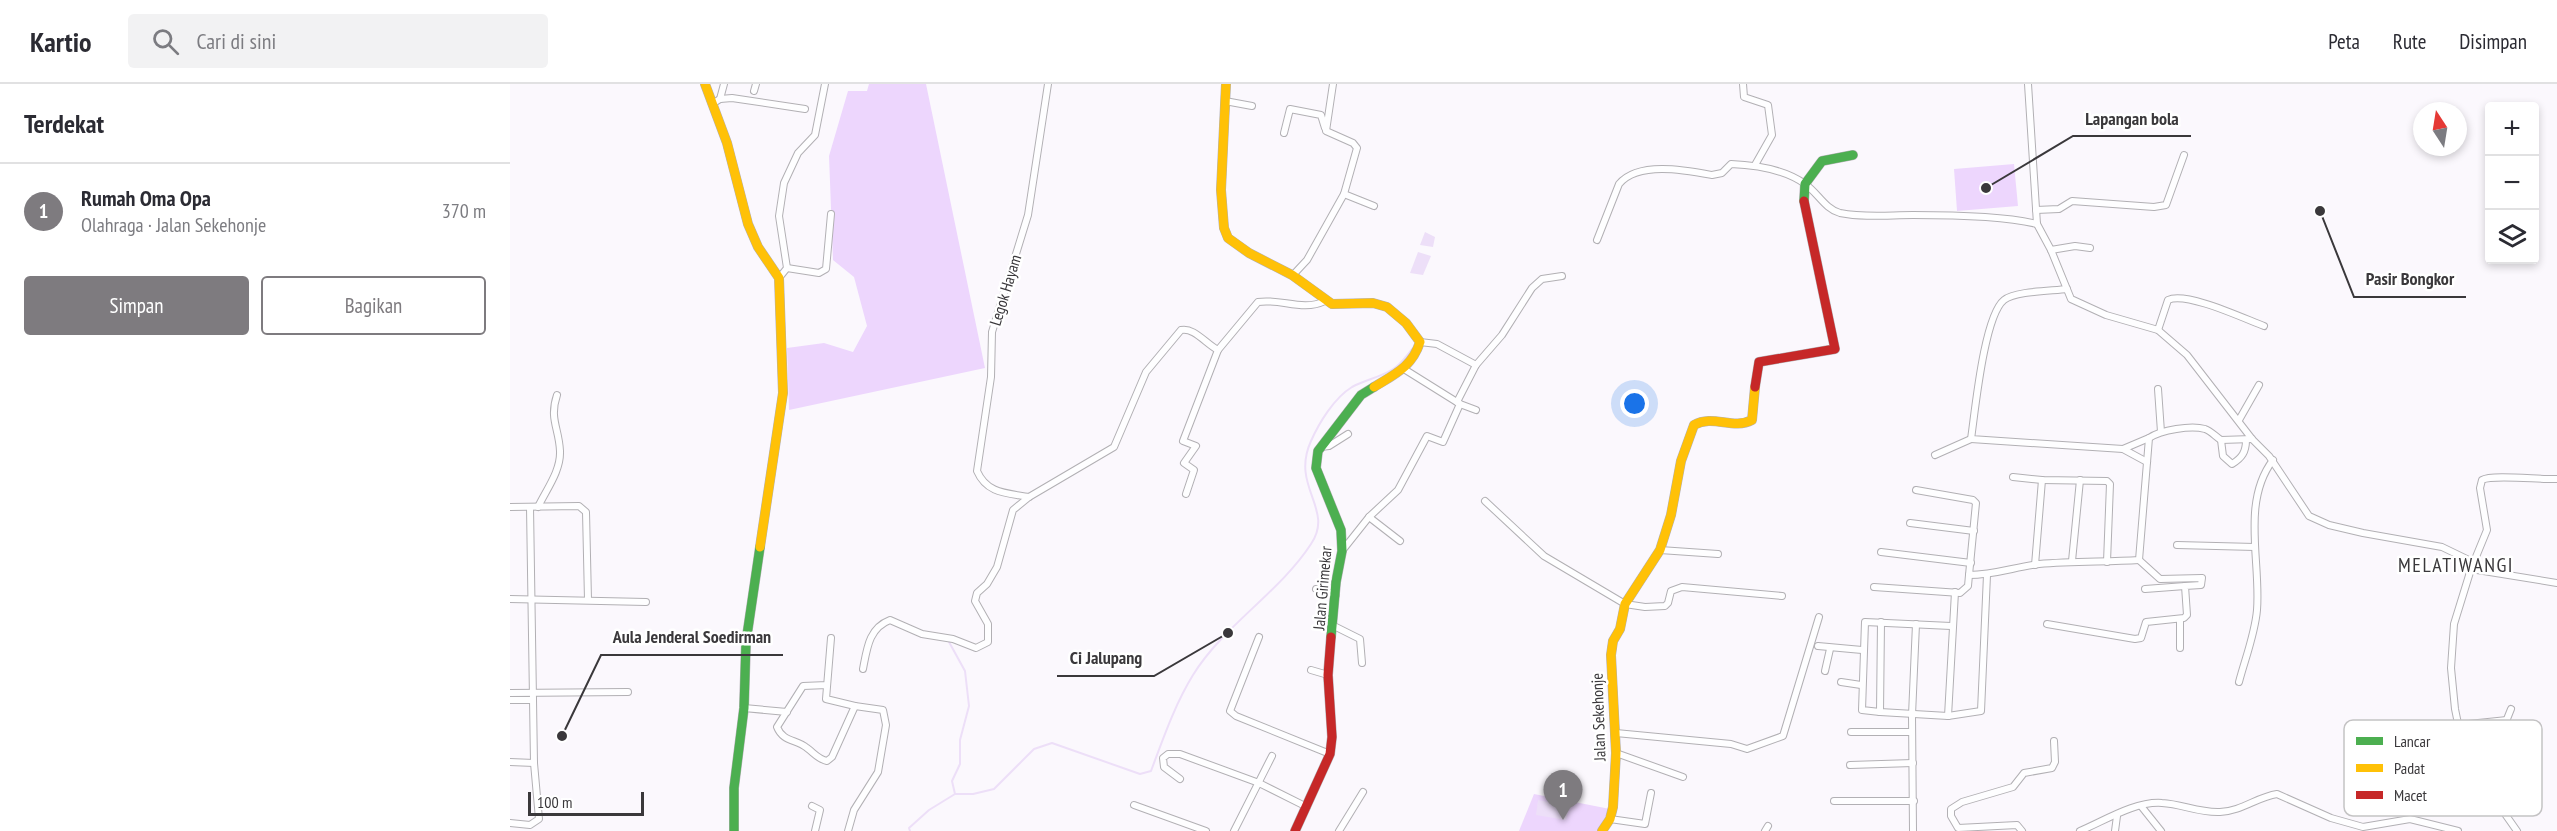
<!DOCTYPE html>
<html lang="id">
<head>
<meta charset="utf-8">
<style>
  body { margin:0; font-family:"PT Sans Narrow",sans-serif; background:#f2f2f3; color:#2b2b33 }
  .controls { position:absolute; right:18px; top:18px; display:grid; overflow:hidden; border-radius:6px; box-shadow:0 3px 9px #0003 }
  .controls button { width:54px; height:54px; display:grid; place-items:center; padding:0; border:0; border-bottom:2px solid #e1e1e2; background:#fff; color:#2b2b33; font:30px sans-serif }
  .compass { position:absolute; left:1903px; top:18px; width:54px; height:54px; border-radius:50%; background:#fff; box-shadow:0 3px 9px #0003; rotate:348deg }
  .scale { position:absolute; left:18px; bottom:15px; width:116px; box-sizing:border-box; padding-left:6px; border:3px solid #3a383b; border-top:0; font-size:16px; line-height:21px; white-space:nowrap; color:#3a383b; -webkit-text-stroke:4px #fff; paint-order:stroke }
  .you { position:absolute; left:1125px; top:320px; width:21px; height:21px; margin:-15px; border:4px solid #fff; border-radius:50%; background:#1a73e8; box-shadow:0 0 0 9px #1a73e833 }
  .badge { display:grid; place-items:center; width:39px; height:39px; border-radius:50%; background:#7e7b7f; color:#fff; font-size:20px; font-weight:700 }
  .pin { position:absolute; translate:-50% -50px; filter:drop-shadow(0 2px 3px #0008) }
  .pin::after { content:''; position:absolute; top:32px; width:21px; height:18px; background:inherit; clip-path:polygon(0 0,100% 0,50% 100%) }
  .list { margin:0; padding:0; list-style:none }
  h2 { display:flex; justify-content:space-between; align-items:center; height:78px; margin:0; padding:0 24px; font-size:26px }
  h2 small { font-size:20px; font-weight:400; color:#7c7c81 }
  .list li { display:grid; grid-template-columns:39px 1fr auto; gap:18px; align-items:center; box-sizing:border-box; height:96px; padding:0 24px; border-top:2px solid #e1e1e2 }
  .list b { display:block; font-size:22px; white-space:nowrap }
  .list p { margin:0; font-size:20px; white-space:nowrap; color:#7c7c81 }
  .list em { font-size:20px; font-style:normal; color:#7c7c81 }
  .actions { display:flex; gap:12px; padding:18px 24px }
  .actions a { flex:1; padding:14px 0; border:2px solid #7e7b7f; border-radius:6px; text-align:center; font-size:21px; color:#7e7b7f }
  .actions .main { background:#7e7b7f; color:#fff }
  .icon { flex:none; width:33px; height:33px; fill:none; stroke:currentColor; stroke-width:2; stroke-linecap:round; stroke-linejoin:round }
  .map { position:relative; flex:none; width:2047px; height:747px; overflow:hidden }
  header { display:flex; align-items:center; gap:36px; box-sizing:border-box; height:84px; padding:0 30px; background:#fff; border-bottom:2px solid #e1e1e2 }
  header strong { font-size:28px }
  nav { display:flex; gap:33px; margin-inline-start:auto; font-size:21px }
  .search { width:420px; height:54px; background:#f2f2f3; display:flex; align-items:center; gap:15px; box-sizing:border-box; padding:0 21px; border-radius:6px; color:#7c7c81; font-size:22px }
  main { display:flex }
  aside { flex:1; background:#fff }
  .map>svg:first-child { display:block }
</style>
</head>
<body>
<header>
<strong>Kartio</strong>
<div class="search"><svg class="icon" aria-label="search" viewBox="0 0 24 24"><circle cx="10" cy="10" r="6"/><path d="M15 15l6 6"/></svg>Cari di sini</div>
<nav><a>Peta</a><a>Rute</a><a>Disimpan</a></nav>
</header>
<main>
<aside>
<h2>Terdekat<small></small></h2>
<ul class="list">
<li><span class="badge">1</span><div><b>Rumah Oma Opa</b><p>Olahraga · Jalan Sekehonje</p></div><em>370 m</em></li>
</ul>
<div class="actions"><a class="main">Simpan</a><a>Bagikan</a></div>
</aside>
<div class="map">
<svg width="2047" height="747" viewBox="0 0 2047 747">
  <rect width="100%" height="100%" fill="#fbf8fd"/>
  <!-- green -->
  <g fill="#edd6fd">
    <path d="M359 0H416L475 284 279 326 277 264 314 259 343 268 357 242 344 193 323 176 319 72 338 7H357Z"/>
    <path d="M1504 80 1508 122 1447 127 1444 85Z"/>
    <path d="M1024 710 1100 725 1087 747H1009Z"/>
  </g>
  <!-- water -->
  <g fill="#eddff8">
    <path d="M915 148 925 153 923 163 910 161Z"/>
    <path d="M908 168 921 172 913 191 900 189Z"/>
    <path d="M1028 716 1059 722 1056 736 1026 731Z"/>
  </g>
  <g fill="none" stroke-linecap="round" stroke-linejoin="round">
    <!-- stream -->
    <g stroke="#eddff8" stroke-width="2">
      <path d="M439 558 455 587 459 622 450 656V680L442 697 445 710"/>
      <path d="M400 747 399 744 419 726 445 710H463L484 705 524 665 542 659 630 690 641 687C653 655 665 620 683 591 714 541 769 509 801 460 825 425 780 403 801 357 809 339 824 314 842 303 855 296 871 293 883 285 892 280 898 269 905 262"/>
    </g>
    <defs>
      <g id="street">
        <path d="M823 0 816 47 843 59 847 64 834 110 864 122"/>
        <path d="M1233 0 1234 13 1258 21 1262 51 1245 81"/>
        <path d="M1518 0 1527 140 1541 166 1561 215 1596 231 1648 246 1677 271 1742 355 1759 372 1799 432 1819 441 1853 449 1932 463 1963 478"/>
        <path d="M244 7 246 0"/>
        <path d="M210 15 214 0"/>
        <path d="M715 17 742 22"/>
        <path d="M202 20 210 15 222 14 295 25"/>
        <path d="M774 49 780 25 811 31 815 44"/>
        <path d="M1526 126 1549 125 1562 117 1644 123 1656 121 1674 71"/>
        <path d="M1087 156 1109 100C1128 77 1175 86 1202 91L1212 89 1221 80C1246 81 1274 85 1295 100 1308 109 1315 125 1330 129 1355 134 1379 131 1403 131 1437 131 1495 132 1527 140"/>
        <path d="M1541 166 1565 162 1580 164"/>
        <path d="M277 184 309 189 316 185 321 130"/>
        <path d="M783 191 797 176 834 110"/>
        <path d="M269 194 277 184 269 132 274 99 288 69 305 51 315 0"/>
        <path d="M1557 205C1542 207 1505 207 1494 216 1474 232 1465 328 1461 355L1613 365"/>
        <path d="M1648 246 1658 216C1676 207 1735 235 1754 242"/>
        <path d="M910 258 927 260 966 281"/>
        <path d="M894 285 950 320 966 326"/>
        <path d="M1648 305 1651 348"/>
        <path d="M947 318 966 281 992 251 1022 204 1032 195 1052 192"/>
        <path d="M1729 336 1749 301"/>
        <path d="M1711 356 1713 372 1722 380C1732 374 1736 368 1736 356"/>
        <path d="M811 363 819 362 838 350"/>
        <path d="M1425 371 1461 355"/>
        <path d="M1637 378 1613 365 1639 354"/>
        <path d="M1503 393 1532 396 1597 397 1600 400 1597 478"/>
        <path d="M1406 406 1463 416 1466 419 1459 491C1484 491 1505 483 1529 480 1563 477 1596 478 1629 476L1639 354C1651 346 1681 341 1695 345 1701 347 1706 353 1711 356L1742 355"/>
        <path d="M676 410 684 386 674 379 686 362 673 357 708 266"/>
        <path d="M519 413C497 409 477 410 467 387L481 293 482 248 518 131 538 0"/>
        <path d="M975 417 1034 472 1115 520 1135 523 1155 522 1158 519 1161 507 1172 503 1272 512"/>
        <path d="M0 423 69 422 76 428 78 516"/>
        <path d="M28 423C36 406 51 387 50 367 49 344 39 335 47 311"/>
        <path d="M859 433 890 457"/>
        <path d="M1400 439 1464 447"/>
        <path d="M1667 461 1745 463"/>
        <path d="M1150 466 1208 470"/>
        <path d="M832 467 859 433 888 406 917 352 933 358 950 320"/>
        <path d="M1371 468 1461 479"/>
        <path d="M1562 477 1570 396"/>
        <path d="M1525 481 1532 396"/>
        <path d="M1961 485 2047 499"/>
        <path d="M1364 503 1450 509 1458 502 1459 491"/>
        <path d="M806 505 826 511"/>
        <path d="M1635 505 1675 502"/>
        <path d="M0 515 136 518"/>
        <path d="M1670 536V564"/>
        <path d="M1371 538 1370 628 1438 632 1471 627 1477 491"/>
        <path d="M1537 540 1625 555 1631 554 1636 538 1674 534 1677 531 1675 502 1691 501 1692 494 1650 495 1629 476"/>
        <path d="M824 542 850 555 852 579"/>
        <path d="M749 553 720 627 726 632 820 670"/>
        <path d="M1308 562 1352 566"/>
        <path d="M353 585C357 564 359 544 380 536L412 550 443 555 466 564 478 558V540L465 517 467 509 477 500 487 483 503 426 519 413 604 363 636 288 671 246C684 243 696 260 708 266L748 218C771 214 792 228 815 217"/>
        <path d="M801 586 818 591"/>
        <path d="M1315 587 1320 565"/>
        <path d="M1331 598 1351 601"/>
        <path d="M1729 598C1735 575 1745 550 1747 526 1751 478 1731 418 1763 376"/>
        <path d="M317 601 293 602 267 643C273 658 286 655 297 664 304 669 308 675 317 677L322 673 345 622 316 615 321 554"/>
        <path d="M0 609 118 608"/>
        <path d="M0 616H23"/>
        <path d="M234 624 277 628"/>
        <path d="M1370 628 1352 626 1355 538 1441 542"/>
        <path d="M1438 632 1445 508"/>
        <path d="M1997 635 2001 625"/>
        <path d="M1949 641 1997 636V659L1955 669"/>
        <path d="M1341 648H1402"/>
        <path d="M1106 649 1221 660 1237 665 1273 652 1309 533"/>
        <path d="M1106 669 1173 693"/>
        <path d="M0 678 24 679"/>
        <path d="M1340 681 1403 679"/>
        <path d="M1939 693 1969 694"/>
        <path d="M670 695 654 683 653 674 658 670H670L749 699 797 723"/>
        <path d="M1983 711 2025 700"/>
        <path d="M1324 717H1404"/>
        <path d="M624 721 696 747"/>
        <path d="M302 722 310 726 305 747"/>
        <path d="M1631 722 1651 747"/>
        <path d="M1100 735 1135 740 1141 709"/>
        <path d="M0 739 20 741 29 735 24 679 20 423"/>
        <path d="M338 747 344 726 368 688 376 641 373 626 345 622"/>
        <path d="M724 747 762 672"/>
        <path d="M829 747 853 708"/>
        <path d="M1255 747 1258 742"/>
        <path d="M1403 747 1402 631 1406 540"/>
        <path d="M1512 747 1507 741 1448 744 1441 732V725L1452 718 1503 703 1514 689 1542 684 1545 678 1544 657"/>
        <path d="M1570 747C1594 737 1625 717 1652 719 1672 720 1689 729 1710 728 1732 727 1747 713 1767 710L1821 734 1853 743 1900 735 1948 747"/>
        <path d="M1605 747 1607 732"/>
        <path d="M2007 747 1960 680 1952 659 1945 625 1941 584 1944 540 1961 485 1977 446 1970 404 1972 396C1982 390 2031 396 2047 395"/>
      </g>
      <g id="fast">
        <path d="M1294 117 1295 100 1312 77 1343 71"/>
        <path d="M821 553 826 498 832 467 831 446 806 384 808 367 851 311 864 303"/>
        <path d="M224 747V704L234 624 236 558 250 463"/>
      </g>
      <g id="slow">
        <path d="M195 0 217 59 238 140 248 163 269 194 273 309 250 463"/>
        <path d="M716 0 711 106 714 144 718 154 739 169 782 191 822 220 863 219 877 223 896 239 910 258C902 283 885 290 864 303"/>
        <path d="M1092 747 1100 735 1103 723 1106 669 1101 571 1103 557 1110 545 1115 520 1150 466 1161 431 1171 377 1184 341C1203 330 1223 346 1242 336L1245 303"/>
      </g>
      <g id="jam">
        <path d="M1245 303 1249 278 1325 265 1294 117"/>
        <path d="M785 747 820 670 822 653 818 591 821 553"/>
      </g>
    </defs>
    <!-- street casing -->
    <use href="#street" stroke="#b2b0b4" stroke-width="8"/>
    <!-- fast casing -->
    <use href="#fast" stroke="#b2b0b4" stroke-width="10"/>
    <!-- slow casing -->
    <use href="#slow" stroke="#b2b0b4" stroke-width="10"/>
    <!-- jam casing -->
    <use href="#jam" stroke="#b2b0b4" stroke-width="10"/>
    <!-- street -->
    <use href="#street" stroke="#fefeff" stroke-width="6"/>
    <!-- fast -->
    <use href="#fast" stroke="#4caf50" stroke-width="9"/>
    <!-- slow -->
    <use href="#slow" stroke="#ffc107" stroke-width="9"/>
    <!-- jam -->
    <use href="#jam" stroke="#c62828" stroke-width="9"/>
  </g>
  <g text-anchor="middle" stroke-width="5" stroke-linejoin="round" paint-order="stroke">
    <!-- street labels -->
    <g font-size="16" fill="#3a383b" stroke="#fff">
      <text transform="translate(495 206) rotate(-73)" y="6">Legok Hayam</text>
      <text transform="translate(812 504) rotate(-85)" y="6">Jalan Girimekar</text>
      <text transform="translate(1088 633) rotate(-92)" y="6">Jalan Sekehonje</text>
    </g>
    <!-- quarter labels -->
    <g font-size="20" letter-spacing="1.5" fill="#3a383b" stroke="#fff">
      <text x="1946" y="488">MELATIWANGI</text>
    </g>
  </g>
  <!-- legend -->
  <rect x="1834" y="636" width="198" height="96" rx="9" fill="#fff" stroke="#c4c3c4" stroke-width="1.5"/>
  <rect x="1846" y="653" width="27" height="8" fill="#4caf50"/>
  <rect x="1846" y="680" width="27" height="8" fill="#ffc107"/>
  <rect x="1846" y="707" width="27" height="8" fill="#c62828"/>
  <g font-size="16" fill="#3a383b">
    <text x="1884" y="663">Lancar</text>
    <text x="1884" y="690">Padat</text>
    <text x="1884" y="717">Macet</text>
  </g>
  <!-- callouts -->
  <path fill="none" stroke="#3a383b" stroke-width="2" d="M1476 104L1563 52H1681M1810 127L1844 213H1956M52 652L91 571H273M718 549L644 592H547"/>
  <g fill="#3a383b" stroke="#fff" stroke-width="2">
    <circle cx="1476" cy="104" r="6"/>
    <circle cx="1810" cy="127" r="6"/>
    <circle cx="52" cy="652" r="6"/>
    <circle cx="718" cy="549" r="6"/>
  </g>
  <g font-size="18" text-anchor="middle" font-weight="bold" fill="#3a383b" stroke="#fff" stroke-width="5" stroke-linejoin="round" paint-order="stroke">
    <text x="1622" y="41">Lapangan bola</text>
    <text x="1900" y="201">Pasir Bongkor</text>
    <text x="182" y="559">Aula Jenderal Soedirman</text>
    <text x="596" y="580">Ci Jalupang</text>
  </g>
</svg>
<div class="controls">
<button>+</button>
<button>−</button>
<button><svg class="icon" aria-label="layers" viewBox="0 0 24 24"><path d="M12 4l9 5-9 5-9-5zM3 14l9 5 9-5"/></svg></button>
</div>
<svg class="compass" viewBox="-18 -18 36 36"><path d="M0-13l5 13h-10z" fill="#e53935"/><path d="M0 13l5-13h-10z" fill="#7c7c81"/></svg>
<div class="scale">100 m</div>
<div class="you"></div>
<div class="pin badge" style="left:1053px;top:736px">1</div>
</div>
</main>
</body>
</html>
